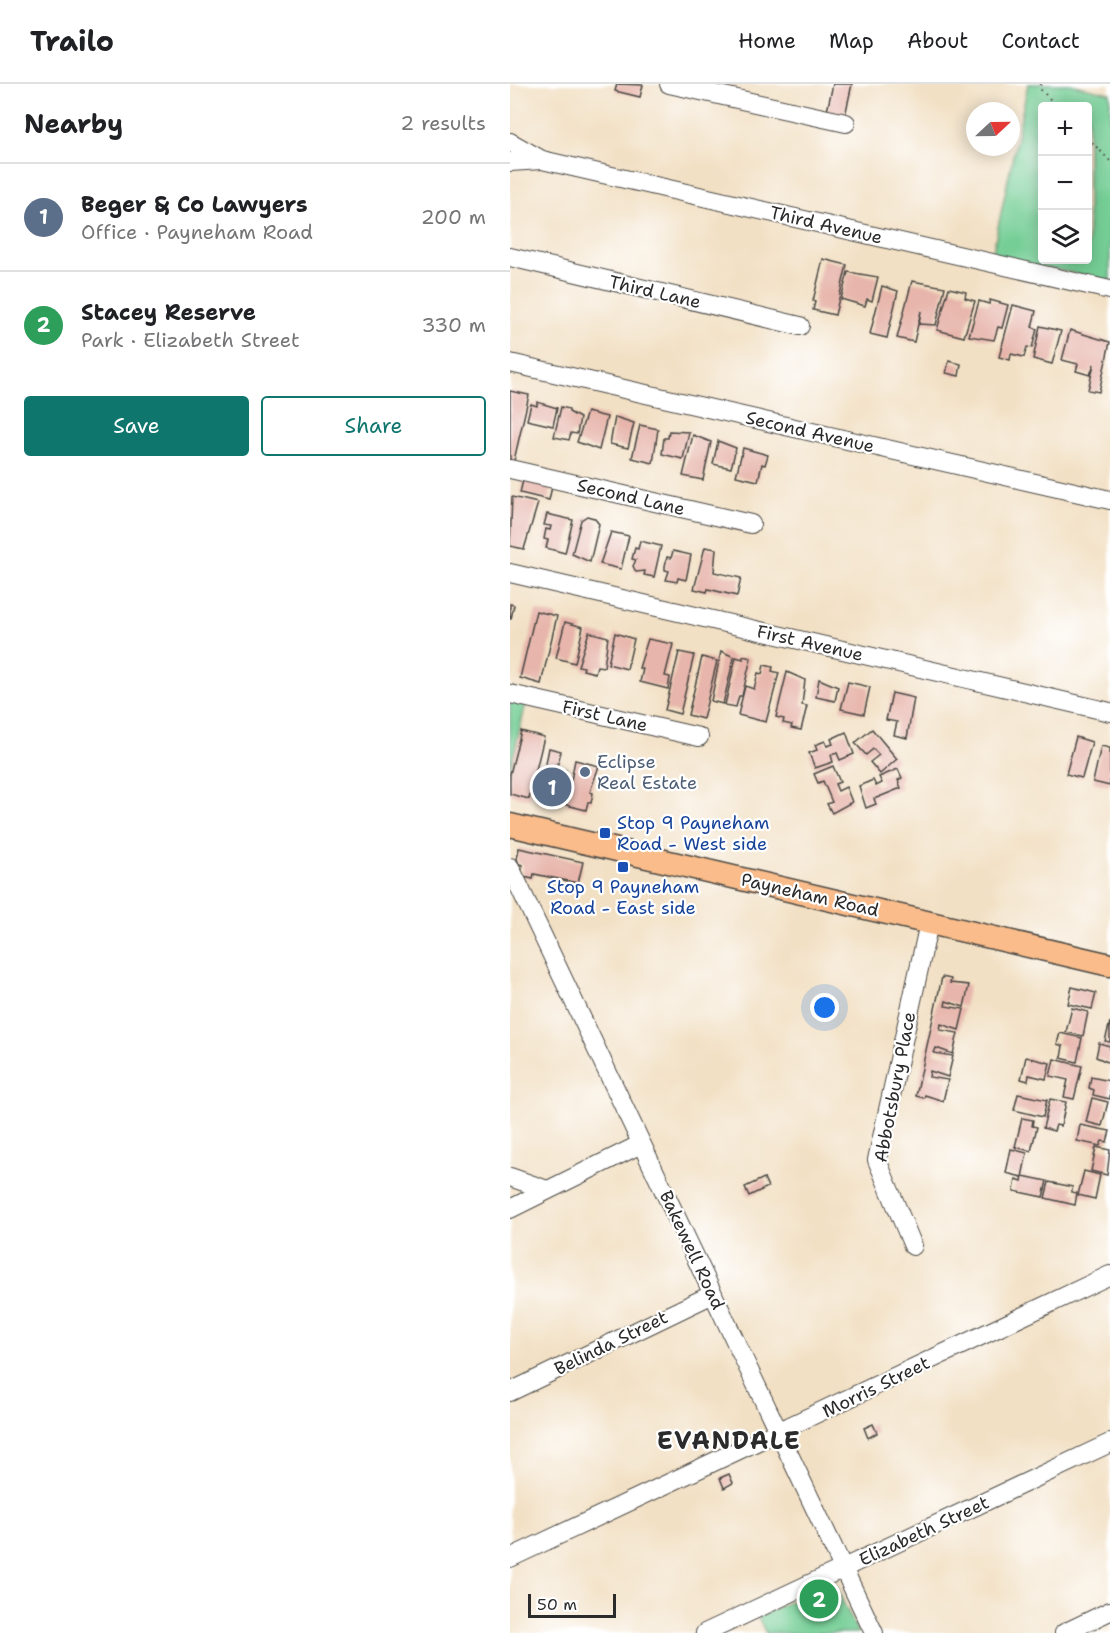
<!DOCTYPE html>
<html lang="en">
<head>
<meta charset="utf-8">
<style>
  body { margin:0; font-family:"Shantell Sans",sans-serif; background:#f2f2f2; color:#202124 }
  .controls { position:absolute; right:18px; top:18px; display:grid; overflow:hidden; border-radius:6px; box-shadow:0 3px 15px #0003 }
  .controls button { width:54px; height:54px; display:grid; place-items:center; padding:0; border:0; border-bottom:2px solid #e0e0e0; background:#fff; color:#202124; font:30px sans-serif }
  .compass { position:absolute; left:456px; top:18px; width:54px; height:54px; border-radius:50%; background:#fff; box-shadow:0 3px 15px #0003; rotate:68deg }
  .scale { position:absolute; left:18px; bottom:15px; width:88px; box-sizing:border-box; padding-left:6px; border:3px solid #2b2b2b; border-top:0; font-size:16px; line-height:21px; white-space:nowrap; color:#2b2b2b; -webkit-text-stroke:4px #fff; paint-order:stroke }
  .you { position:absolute; left:315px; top:924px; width:21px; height:21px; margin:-15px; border:4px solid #fff; border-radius:50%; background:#1a73e8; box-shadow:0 0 0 9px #1a73e833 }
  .badge { display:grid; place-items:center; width:39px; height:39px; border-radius:50%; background:#0f766e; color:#fff; font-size:20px; font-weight:700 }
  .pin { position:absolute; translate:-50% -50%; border:3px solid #fff; box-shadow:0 2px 6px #0006 }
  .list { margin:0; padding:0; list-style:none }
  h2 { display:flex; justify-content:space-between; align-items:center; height:78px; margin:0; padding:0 24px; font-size:26px }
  h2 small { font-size:20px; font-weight:400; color:#757577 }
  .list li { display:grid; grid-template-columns:39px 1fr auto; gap:18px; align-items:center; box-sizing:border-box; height:108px; padding:0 24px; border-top:2px solid #e0e0e0 }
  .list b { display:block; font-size:22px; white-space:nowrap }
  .list p { margin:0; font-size:20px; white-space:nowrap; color:#757577 }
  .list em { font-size:20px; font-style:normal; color:#757577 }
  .actions { display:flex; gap:12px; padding:18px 24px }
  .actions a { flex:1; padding:14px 0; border:2px solid #0f766e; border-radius:6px; text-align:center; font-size:21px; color:#0f766e }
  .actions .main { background:#0f766e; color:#fff }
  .icon { flex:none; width:33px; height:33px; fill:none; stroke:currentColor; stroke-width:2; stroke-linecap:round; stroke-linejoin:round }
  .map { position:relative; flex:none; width:600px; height:1549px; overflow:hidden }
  header { display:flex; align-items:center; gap:36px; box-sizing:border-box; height:84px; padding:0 30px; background:#fff; border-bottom:2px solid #e0e0e0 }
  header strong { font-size:28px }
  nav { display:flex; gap:33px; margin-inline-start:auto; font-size:21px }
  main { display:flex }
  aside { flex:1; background:#fff }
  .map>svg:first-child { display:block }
</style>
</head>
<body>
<header>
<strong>Trailo</strong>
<nav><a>Home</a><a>Map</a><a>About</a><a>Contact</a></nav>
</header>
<main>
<aside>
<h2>Nearby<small>2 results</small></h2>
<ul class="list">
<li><span class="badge" style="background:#5c6f8a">1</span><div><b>Beger &amp; Co Lawyers</b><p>Office · Payneham Road</p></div><em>200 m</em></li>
<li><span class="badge" style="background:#2e9e5b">2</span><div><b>Stacey Reserve</b><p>Park · Elizabeth Street</p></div><em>330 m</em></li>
</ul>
<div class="actions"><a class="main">Save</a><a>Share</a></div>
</aside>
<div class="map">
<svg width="600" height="1549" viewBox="0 0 600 1549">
  <rect width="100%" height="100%" fill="#fff"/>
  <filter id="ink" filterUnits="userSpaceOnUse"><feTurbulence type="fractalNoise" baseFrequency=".0167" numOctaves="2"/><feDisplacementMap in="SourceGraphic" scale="12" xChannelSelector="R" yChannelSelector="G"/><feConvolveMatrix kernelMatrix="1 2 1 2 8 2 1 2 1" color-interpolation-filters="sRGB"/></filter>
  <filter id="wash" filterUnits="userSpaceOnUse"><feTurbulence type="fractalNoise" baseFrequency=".008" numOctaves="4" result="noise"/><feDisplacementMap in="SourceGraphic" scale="24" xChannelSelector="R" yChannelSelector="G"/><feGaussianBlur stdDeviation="1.35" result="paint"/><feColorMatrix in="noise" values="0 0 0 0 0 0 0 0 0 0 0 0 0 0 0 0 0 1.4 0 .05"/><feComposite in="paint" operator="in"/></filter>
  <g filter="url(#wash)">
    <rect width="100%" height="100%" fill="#f2e0c4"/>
    <!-- green -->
    <g fill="#75ce95" stroke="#507c60" stroke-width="1.5" fill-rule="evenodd">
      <path d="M518 0H560L600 9V197L482 172ZM532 22H578V176H532Z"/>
      <path d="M0 615 16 619 0 686Z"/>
      <path d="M323 1497 348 1549H256L248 1533Z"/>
    </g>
    <g id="blocks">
      <!-- building -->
      <g fill="#e7b5ab">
        <path d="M107 0 133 1 130 13 105 7Z"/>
        <path d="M323 0H342L335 32 317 27Z"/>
        <path d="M313 175 337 181 325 231 303 226 305 218 303 217Z"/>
        <path d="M338 188 368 193 362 217 357 215 355 222 331 215Z"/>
        <path d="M402 197 435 203 426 241 409 240 411 227 404 258 387 254Z"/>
        <path d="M372 202 388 207 377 254 360 250Z"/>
        <path d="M439 204 456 208 455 214 465 217 454 253 427 246Z"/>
        <path d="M480 216 498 221 492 244 488 243 484 256 459 252 469 217 479 220Z"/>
        <path d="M503 221 526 227 522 243 527 245 522 264 517 263 514 273 501 270 500 276 489 273Z"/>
        <path d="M530 242 551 247 542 280 523 275Z"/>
        <path d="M560 246 600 258 589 308 578 306 584 280 580 291 566 287 568 280 552 276Z"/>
        <path d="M439 277 451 280 449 292 436 289Z"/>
        <path d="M0 307 19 311 3 381 0 380Z"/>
        <path d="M27 318 47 324 43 342 17 336 21 320 27 322Z"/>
        <path d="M51 323 59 325V328L70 334 67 350 61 349 59 356 44 353Z"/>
        <path d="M77 328 97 333 89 366 67 358Z"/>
        <path d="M105 333 124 339 118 364 100 360Z"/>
        <path d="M130 341 148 345 143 379 122 374Z"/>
        <path d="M159 347 179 348 173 375 152 370 154 354H158Z"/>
        <path d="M183 351 201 358 193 396 173 392Z"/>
        <path d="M208 357 226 364 221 384 203 380Z"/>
        <path d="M233 364 258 371 255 381 252 380 248 397 226 392Z"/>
        <path d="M14 392 43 398 39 416 10 409Z"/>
        <path d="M2 413 28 419 14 465 0 462Z"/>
        <path d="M37 430 63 436 55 469 36 464 38 456 34 455 36 445 40 446 41 442 34 441Z"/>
        <path d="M77 432 84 434 89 440 80 478 62 470 71 436Z"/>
        <path d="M101 448 119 452 111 485 90 480Z"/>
        <path d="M130 457 151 462 144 493 134 491 135 487 126 488 123 482 126 476 122 475 125 464 128 465Z"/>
        <path d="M195 463 206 465 204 488 231 494 227 512 198 505 197 508 184 505Z"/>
        <path d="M163 467 181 471 176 496 168 494 167 498 156 496 159 487 155 486V482L157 473 161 474Z"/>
        <path d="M0 520 4 521 1 535H0Z"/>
        <path d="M26 527 47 532 31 600 10 594Z"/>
        <path d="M55 538 73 543 65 579 46 574Z"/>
        <path d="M79 548 98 553 94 583 87 582 85 589 73 586 74 583 68 582Z"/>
        <path d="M105 549 124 555 117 585 98 580Z"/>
        <path d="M138 555 163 560 155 592 160 593 158 605 130 598 133 585 129 584Z"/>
        <path d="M211 567 224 573 213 620 201 617Z"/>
        <path d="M169 568 184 571 170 630 155 626Z"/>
        <path d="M233 572 241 574 232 612H229L226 623 215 621 226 573 233 575Z"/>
        <path d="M192 573 207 577 193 635 178 631Z"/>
        <path d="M254 581 263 583 262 587 269 589 256 638 228 631 235 602 244 605 248 589 252 590Z"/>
        <path d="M277 588 295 596 292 621 297 622 291 646 281 644 282 641 273 639 274 635 266 633Z"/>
        <path d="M309 595 328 603 325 617 306 613Z"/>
        <path d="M338 598 360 603 354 630 331 625Z"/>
        <path d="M382 609 404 614 397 654 384 651 387 638 376 636Z"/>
        <path d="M362 645 387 675 370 690 360 678 369 671 363 665 356 671 345 659Z"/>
        <path d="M11 647 34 653 19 715 0 710V690Z"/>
        <path d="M336 648 344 670 330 676 327 669 321 671 323 678 305 684 299 669 307 666 305 661 315 657 317 662 323 660 321 655Z"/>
        <path d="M566 653 582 658 572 694 556 690Z"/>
        <path d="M591 662 600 664V702L583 698Z"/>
        <path d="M39 664 51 667 47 684 56 686 49 720 29 715Z"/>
        <path d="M65 676 89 682 80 708 83 709 81 719 78 718 76 726 56 721Z"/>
        <path d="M323 682 330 698 325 700 328 707 336 703 342 718 322 729 317 720 322 718 313 697 308 699 304 690Z"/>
        <path d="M388 685 392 694 388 696 391 704 364 715 366 720 356 724 349 702 363 696 366 702 372 699 369 693Z"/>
        <path d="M9 764 73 778 68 799 24 790 23 795 14 793 11 788 13 781 9 780 7 775Z"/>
        <path d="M432 893 441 895 440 899 459 901 454 923 436 917 435 922 454 925 449 946 431 940 430 946 448 949 443 970 426 964 424 969 443 972 438 993 420 987 419 993 438 996 433 1017 415 1011 414 1014 406 1012Z"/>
        <path d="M562 903 586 909 582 925 558 920Z"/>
        <path d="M562 924 578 928 573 952 556 948Z"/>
        <path d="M600 938V958L595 957Z"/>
        <path d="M550 949 572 954 567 978 551 974 553 962 547 960Z"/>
        <path d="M589 959 600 962V979L586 973Z"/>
        <path d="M516 973 540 979 536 995 519 991 518 997 511 995Z"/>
        <path d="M544 975 572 982 564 1015 554 1013 558 996 540 992Z"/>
        <path d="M581 993 600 997V1015L583 1011 584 1006 579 1004Z"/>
        <path d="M508 1010 537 1016 533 1033 504 1026Z"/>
        <path d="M582 1014 598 1018 592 1042 576 1038Z"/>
        <path d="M540 1015 556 1018 551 1042 546 1041 544 1047 533 1044Z"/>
        <path d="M512 1034 523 1036 522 1042 527 1043 521 1067 505 1063Z"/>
        <path d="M570 1041 600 1047 597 1058 592 1057 590 1062 567 1057Z"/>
        <path d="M586 1063 600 1066 597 1091 581 1087Z"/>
        <path d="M501 1065 517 1069 512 1093 496 1089Z"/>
        <path d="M574 1087 590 1091 585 1115 568 1111Z"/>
        <path d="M513 1092 537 1097 533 1113 504 1107 506 1095 512 1097Z"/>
        <path d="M254 1094 258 1103 239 1112 235 1103Z"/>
        <path d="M539 1098 563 1103 561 1108 567 1109 565 1121 535 1114Z"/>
        <path d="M363 1340 367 1349 358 1354 354 1344Z"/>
        <path d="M219 1390 223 1399 214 1404 210 1394Z"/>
      </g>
    </g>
  </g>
  <g filter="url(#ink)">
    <use href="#blocks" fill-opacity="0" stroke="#494642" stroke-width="1.5"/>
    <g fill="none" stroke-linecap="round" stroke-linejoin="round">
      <defs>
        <g id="minor">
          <path d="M159 0 336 39"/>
          <path d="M0 58 32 76 600 206"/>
          <path d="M0 78 32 76"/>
          <path d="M0 173 290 242"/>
          <path d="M0 279 600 416"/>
          <path d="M0 385 241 440"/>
          <path d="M0 489 600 628"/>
          <path d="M0 610 189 653"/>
          <path d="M0 783 364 1549"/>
          <path d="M0 1093 37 1106"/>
          <path d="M0 1125 131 1060"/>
          <path d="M403 1162 367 1076 419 839"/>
          <path d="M0 1308 203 1210"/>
          <path d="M0 1474 600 1191"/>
          <path d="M195 1549 600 1359"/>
          <path d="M554 1549 600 1527"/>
        </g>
        <path id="major" d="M0 741 600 881"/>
      </defs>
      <!-- minor casing -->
      <use href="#minor" stroke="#494642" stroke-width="20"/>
      <!-- major casing -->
      <use href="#major" stroke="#494642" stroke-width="25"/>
      <!-- path -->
      <g stroke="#494642" stroke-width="2" stroke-dasharray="1.5 4.5" stroke-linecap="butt">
        <path d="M531 0 530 5 547 22"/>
        <path d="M578 54 600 77"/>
      </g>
      <!-- minor -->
      <use href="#minor" stroke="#fff" stroke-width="18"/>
      <!-- major -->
      <use href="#major" stroke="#f9bc8a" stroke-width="22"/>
    </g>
  </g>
  <!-- markers -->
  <circle fill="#5c6f8a" stroke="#fff" stroke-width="2" cx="75" cy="688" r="6"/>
  <g fill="#1a4fb4" stroke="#fff" stroke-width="2">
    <rect x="89" y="743" width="12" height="12" rx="3"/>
    <rect x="107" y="777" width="12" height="12" rx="3"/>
  </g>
  <g text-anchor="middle" stroke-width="4.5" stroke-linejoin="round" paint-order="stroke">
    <!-- street labels -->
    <g font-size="18" fill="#2b2b2b" stroke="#fff">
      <text transform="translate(316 141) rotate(13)" y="6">Third Avenue</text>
      <text transform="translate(145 208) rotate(13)" y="6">Third Lane</text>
      <text transform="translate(300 348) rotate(13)" y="6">Second Avenue</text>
      <text transform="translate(121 413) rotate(13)" y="6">Second Lane</text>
      <text transform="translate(300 559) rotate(13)" y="6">First Avenue</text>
      <text transform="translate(95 632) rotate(13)" y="6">First Lane</text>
      <text transform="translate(300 811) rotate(13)" y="6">Payneham Road</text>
      <text transform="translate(385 1003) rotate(-79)" y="6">Abbotsbury Place</text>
      <text transform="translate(182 1166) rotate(65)" y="6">Bakewell Road</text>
      <text transform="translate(101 1259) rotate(-26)" y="6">Belinda Street</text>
      <text transform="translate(366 1303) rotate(-26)" y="6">Morris Street</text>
      <text transform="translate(414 1447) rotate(-25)" y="6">Elizabeth Street</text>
    </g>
    <!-- service labels -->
    <g font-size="18" fill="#4e5e75" stroke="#fff" text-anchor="start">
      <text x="87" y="684">Eclipse<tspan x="87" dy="21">Real Estate</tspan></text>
    </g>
    <!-- transit labels -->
    <g font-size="18" fill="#164399" stroke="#fff" text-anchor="start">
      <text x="107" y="745">Stop 9 Payneham<tspan x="107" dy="21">Road - West side</tspan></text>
      <text x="113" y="809" text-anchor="middle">Stop 9 Payneham<tspan x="113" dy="21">Road - East side</tspan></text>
    </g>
    <!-- district labels -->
    <g font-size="24" font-weight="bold" letter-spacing="1.5" fill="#2b2b2b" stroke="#fff">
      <text x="219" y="1365">EVANDALE</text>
    </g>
  </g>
</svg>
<div class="controls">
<button>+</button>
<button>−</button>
<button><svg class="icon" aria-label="layers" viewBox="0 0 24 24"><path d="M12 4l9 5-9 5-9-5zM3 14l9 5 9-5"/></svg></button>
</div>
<svg class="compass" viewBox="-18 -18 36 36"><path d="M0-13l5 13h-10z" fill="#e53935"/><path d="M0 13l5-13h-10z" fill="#757577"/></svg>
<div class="scale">50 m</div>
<div class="you"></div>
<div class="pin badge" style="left:42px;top:703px;background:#5c6f8a">1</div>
<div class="pin badge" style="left:309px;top:1515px;background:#2e9e5b">2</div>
</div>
</main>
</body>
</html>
